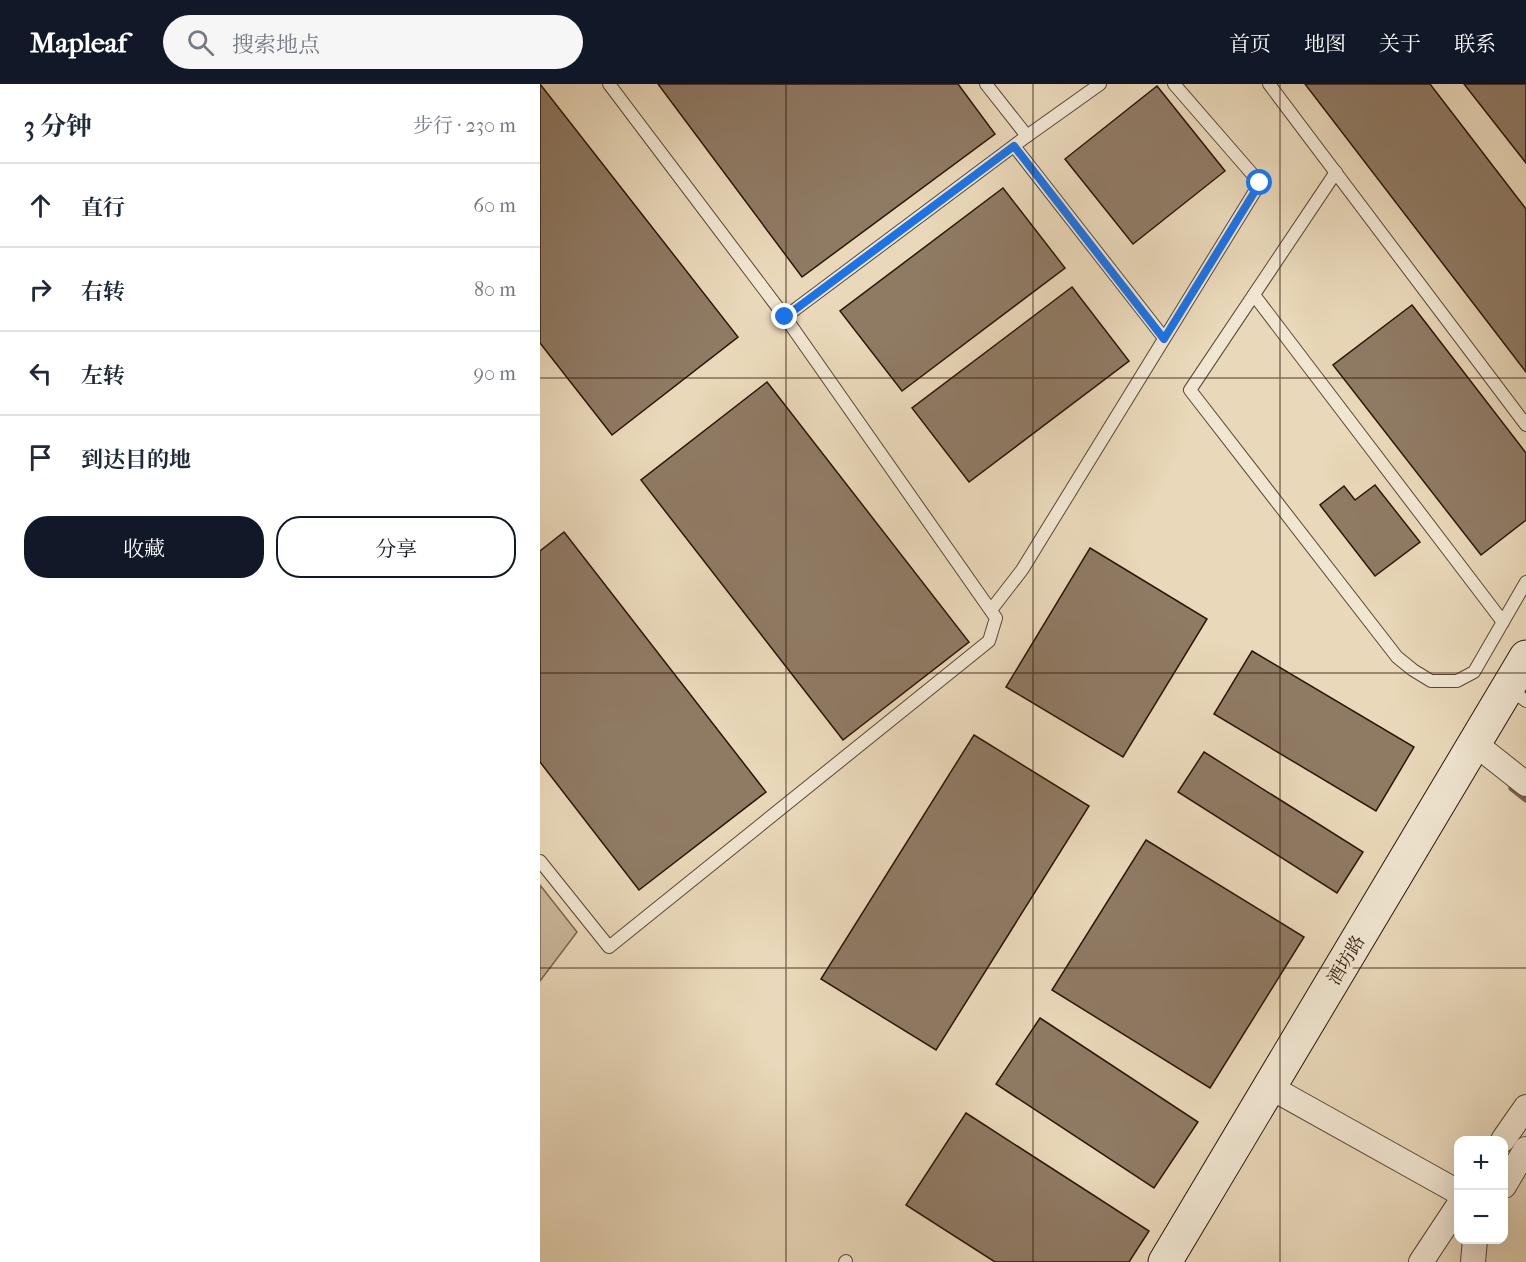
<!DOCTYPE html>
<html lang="zh">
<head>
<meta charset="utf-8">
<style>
  body { margin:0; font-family:"IM FELL French Canon","Noto Serif SC",serif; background:#f6f6f7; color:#1f2937 }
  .controls { position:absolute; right:18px; bottom:18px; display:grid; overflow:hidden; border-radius:12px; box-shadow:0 6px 24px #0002 }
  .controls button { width:54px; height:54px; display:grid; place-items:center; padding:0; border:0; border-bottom:2px solid #e0e1e3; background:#fff; color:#1f2937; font:30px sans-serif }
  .stop { position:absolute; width:18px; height:18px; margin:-14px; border:4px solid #1a73e8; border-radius:50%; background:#fff }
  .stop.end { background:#1a73e8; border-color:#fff; box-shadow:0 2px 6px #0008 }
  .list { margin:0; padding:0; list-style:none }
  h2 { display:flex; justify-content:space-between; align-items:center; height:78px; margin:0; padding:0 24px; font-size:26px }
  h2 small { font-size:20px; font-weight:400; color:#747a83 }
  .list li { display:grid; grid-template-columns:39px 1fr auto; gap:18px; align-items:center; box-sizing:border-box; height:84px; padding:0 24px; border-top:2px solid #e0e1e3 }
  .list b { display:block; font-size:22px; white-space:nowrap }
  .list em { font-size:20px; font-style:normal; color:#747a83 }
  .actions { display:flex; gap:12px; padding:18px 24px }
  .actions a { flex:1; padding:14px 0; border:2px solid #111827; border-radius:24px; text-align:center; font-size:21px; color:#111827 }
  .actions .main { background:#111827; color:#fff }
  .icon { flex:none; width:33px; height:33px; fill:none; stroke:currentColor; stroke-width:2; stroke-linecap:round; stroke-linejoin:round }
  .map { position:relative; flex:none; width:986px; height:1178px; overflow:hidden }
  header { display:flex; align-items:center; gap:36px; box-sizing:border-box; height:84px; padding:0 30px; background:#111827; color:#fff }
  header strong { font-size:28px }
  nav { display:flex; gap:33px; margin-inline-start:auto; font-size:21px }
  .search { width:420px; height:54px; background:#f6f6f7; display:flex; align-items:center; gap:15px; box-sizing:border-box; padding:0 21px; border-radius:33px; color:#747a83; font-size:22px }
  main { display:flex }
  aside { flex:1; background:#fff }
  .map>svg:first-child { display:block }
</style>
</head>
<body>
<header>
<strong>Mapleaf</strong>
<div class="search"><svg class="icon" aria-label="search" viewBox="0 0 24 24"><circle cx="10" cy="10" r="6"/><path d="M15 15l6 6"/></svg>搜索地点</div>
<nav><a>首页</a><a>地图</a><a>关于</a><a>联系</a></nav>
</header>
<main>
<aside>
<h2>3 分钟<small>步行 · 230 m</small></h2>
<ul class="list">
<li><svg class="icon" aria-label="ahead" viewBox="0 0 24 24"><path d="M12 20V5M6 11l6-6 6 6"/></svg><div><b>直行</b></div><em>60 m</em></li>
<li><svg class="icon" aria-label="right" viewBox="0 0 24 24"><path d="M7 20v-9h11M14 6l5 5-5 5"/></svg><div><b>右转</b></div><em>80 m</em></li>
<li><svg class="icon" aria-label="left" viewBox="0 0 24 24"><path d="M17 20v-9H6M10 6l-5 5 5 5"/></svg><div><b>左转</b></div><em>90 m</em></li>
<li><svg class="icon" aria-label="arrive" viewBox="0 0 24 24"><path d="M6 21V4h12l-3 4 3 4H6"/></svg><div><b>到达目的地</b></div></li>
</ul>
<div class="actions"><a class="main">收藏</a><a>分享</a></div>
</aside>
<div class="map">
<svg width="986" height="1178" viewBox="0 0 986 1178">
  <rect width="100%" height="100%" fill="#e9d8b9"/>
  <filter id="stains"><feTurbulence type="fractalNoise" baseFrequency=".00333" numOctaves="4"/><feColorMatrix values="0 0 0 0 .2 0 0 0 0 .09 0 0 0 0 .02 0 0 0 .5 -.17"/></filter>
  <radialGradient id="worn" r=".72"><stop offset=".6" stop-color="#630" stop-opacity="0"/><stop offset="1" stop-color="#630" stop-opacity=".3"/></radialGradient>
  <!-- green -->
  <path fill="#c9b79b" stroke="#7b6651" stroke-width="1.5" d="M0 801 37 848 0 897Z"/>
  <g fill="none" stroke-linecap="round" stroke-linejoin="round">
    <!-- stream -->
    <path stroke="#77624d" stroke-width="7" d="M972 704 986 715"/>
  </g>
  <!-- building -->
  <g fill="#8f7a64" stroke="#2d1507" stroke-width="1.5">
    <path d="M0 0 198 253 72 351 0 259Z"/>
    <path d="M118 0H418L455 50 262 193Z"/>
    <path d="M765 0H890L986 125V288Z"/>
    <path d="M924 0H986V79Z"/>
    <path d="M617 2 685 87 593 160 525 75Z"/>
    <path d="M463 104 525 184 362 307 300 227Z"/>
    <path d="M532 203 589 277 429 398 372 324Z"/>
    <path d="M872 221 986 369V436L941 471 793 281Z"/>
    <path d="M227 298 429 558 303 656 101 396Z"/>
    <path d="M835 401 880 458 835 492 780 421 804 402 815 416Z"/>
    <path d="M24 448 226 708 99 806 0 678V467Z"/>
    <path d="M550 464 667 535 583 673 466 603Z"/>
    <path d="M712 567 874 663 836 727 674 630Z"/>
    <path d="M434 651 549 722 396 966 281 895Z"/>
    <path d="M664 668 823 768 797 809 638 708Z"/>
    <path d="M606 756 764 853 670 1004 512 906Z"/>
    <path d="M500 934 658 1038 614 1104 456 1000Z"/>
    <path d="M426 1029 609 1147 589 1178H455L366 1121Z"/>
  </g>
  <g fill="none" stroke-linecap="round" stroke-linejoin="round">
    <defs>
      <g id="lane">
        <path d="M446 0 487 52"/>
        <path d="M729 0 986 341"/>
        <path d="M474 62 624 254"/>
        <path d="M796 88 650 306 857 573 873 586 891 597H917L934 588 986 498"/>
        <path d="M714 211 963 538"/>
        <path d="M245 233 487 52 560 0"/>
        <path d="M451 526 482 486 720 99 634 0"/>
        <path d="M969 604 986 617"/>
        <path d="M0 777 69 863 449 557 456 534 245 233 69 0"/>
        <path d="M305 1178 306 1177"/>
      </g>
      <g id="street">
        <path d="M934 659 986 700"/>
        <path d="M730 1003 918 1108"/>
        <path d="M963 1056 986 1023"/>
        <path d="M964 1102 986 1065"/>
        <path d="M881 1178 918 1122"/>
        <path d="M933 1178 935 1156"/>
      </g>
      <path id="secondary" d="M625 1178 986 573"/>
    </defs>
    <!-- lane casing -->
    <use href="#lane" stroke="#5c4634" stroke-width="14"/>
    <!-- street casing -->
    <use href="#street" stroke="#5c4634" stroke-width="26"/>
    <!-- secondary casing -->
    <use href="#secondary" stroke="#2d1507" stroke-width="35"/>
    <!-- lane -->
    <use href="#lane" stroke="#f1e6d2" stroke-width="12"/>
    <!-- street -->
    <use href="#street" stroke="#f1e6d2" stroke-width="24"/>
    <!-- secondary -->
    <use href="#secondary" stroke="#f1e6d2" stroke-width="33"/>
  </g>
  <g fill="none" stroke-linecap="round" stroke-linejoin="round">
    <!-- route -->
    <path stroke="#1a73e8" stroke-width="8" d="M245 233 474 62 624 255 720 99"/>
  </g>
  <!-- grid -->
  <path fill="none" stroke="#2d1507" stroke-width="1.5" stroke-opacity="0.55" d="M246 0V1178M493 0V1178M740 0V1178M0 294H986M0 589H986M0 884H986"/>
  <g text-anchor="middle" stroke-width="5" stroke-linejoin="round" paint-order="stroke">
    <!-- street labels -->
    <g font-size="18" fill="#2d1507" stroke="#f1e6d2">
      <text transform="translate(806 876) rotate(-59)" y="6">酒坊路</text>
    </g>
  </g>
  <rect width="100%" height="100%" filter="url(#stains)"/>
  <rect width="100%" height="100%" fill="url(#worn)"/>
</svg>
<div class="controls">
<button>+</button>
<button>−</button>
</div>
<div class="stop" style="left:720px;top:99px"></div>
<div class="stop end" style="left:245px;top:233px"></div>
</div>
</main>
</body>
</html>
